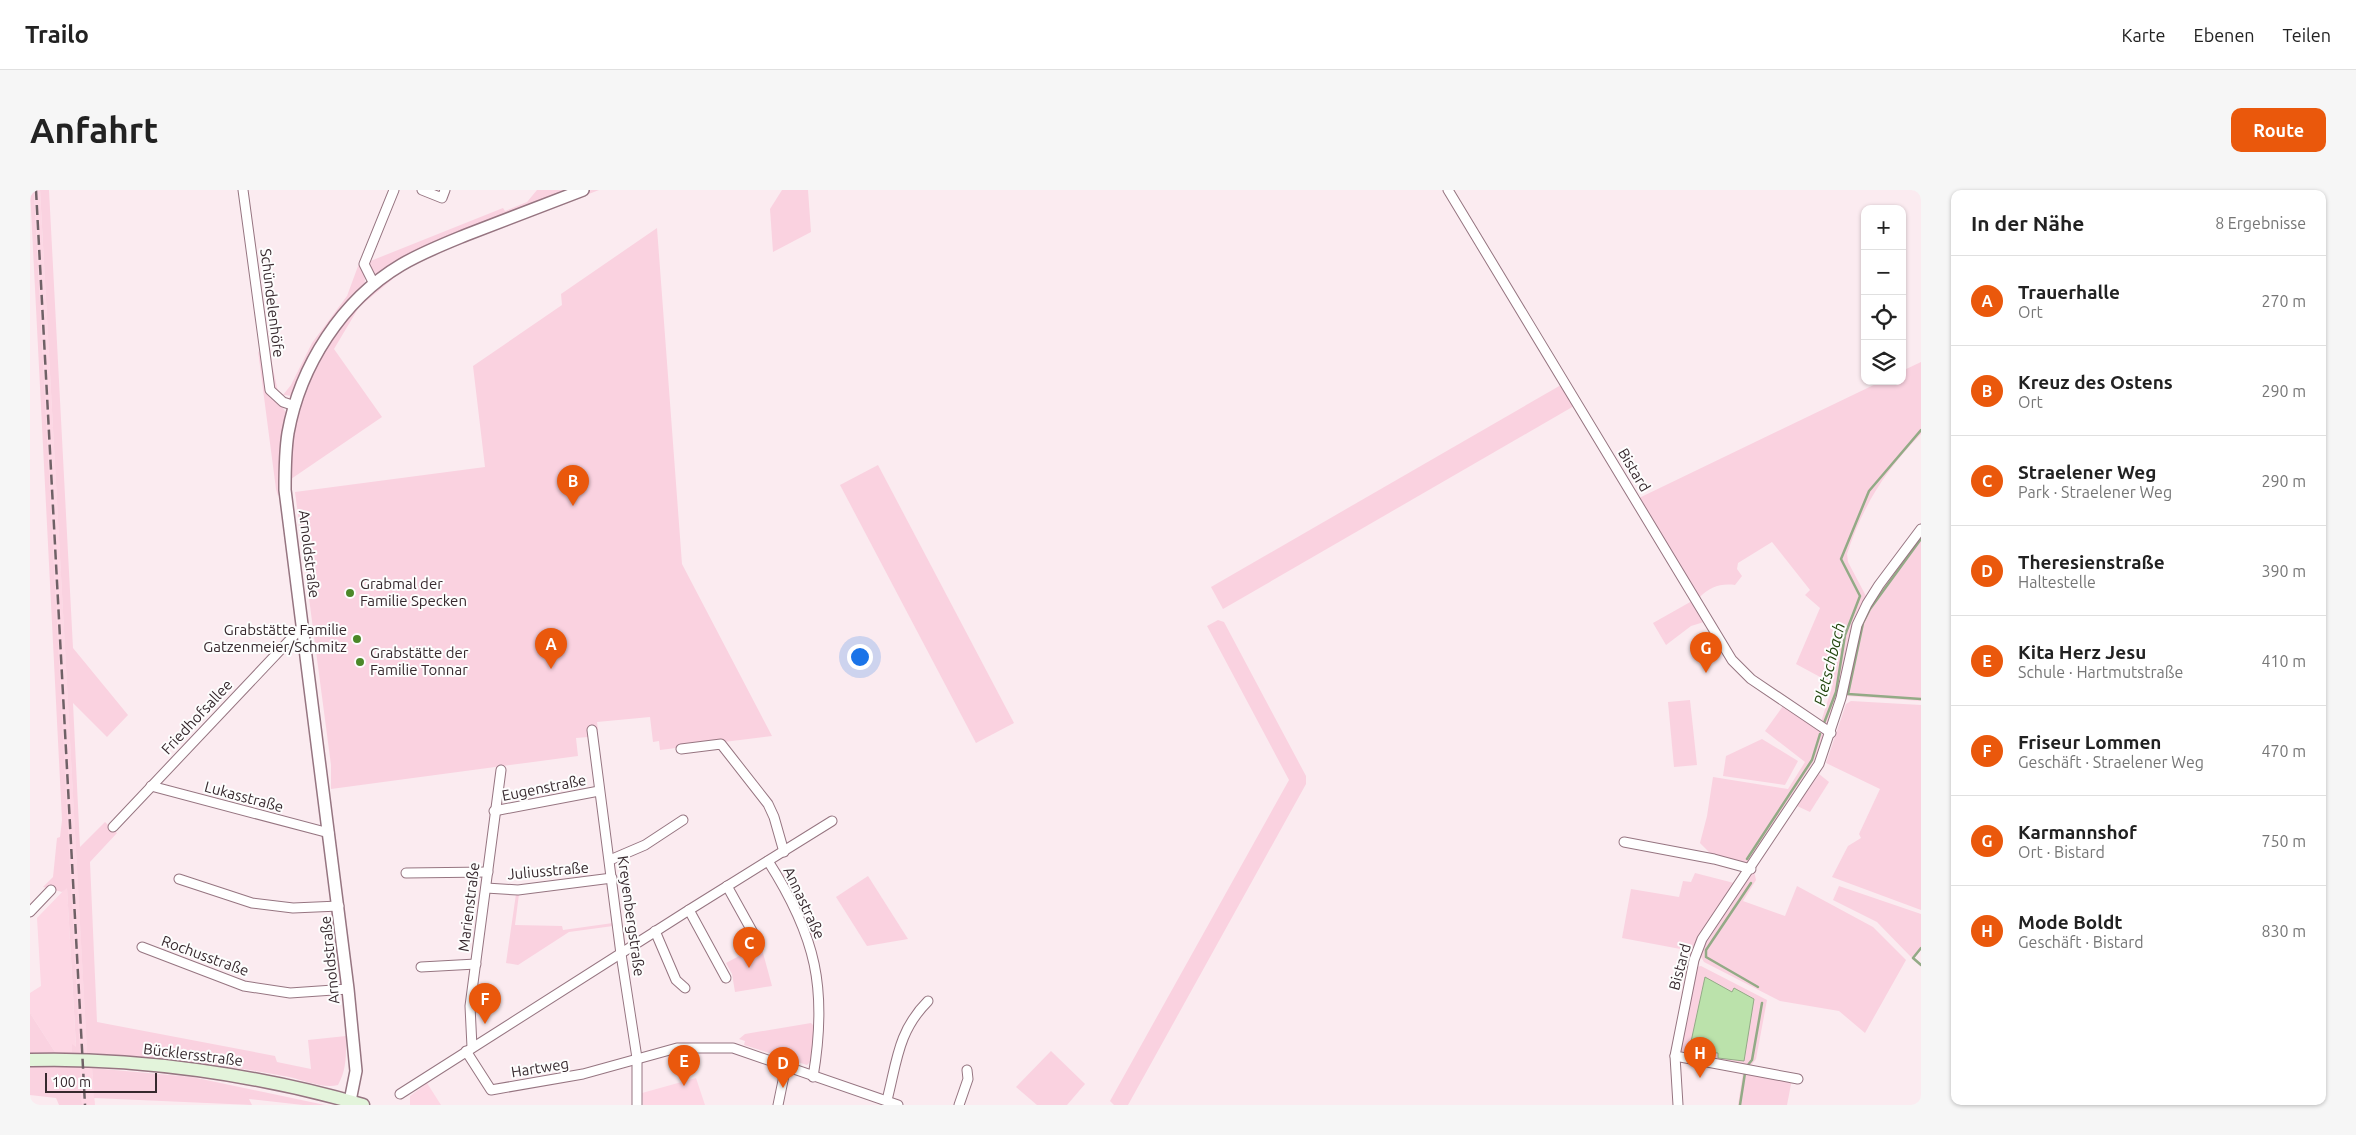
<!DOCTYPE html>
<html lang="de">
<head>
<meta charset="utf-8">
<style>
  body { margin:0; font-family:Ubuntu,sans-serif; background:#f6f6f6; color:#222 }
  .controls { position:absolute; right:15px; top:15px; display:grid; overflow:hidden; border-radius:10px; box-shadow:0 1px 4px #0004 }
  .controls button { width:45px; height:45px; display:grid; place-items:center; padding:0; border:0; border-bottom:1px solid #e0e0e0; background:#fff; color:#222; font:25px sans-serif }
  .scale { position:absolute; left:15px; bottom:12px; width:112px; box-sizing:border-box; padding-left:5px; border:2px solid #37292e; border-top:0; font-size:14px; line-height:18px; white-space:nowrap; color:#37292e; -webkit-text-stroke:4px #fdfdfd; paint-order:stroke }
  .you { position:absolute; left:829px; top:466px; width:18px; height:18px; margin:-12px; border:4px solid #fff; border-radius:50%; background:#1a73e8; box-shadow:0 0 0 8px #1a73e833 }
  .badge { display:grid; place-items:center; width:32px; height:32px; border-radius:50%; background:#ea580c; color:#fff; font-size:16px; font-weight:700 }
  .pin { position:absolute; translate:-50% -41px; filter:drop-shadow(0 1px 2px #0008) }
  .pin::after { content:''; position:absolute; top:26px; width:18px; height:15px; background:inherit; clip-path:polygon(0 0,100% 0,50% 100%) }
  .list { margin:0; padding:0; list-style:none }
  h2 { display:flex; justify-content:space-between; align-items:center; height:65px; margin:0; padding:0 20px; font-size:21px }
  h2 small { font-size:16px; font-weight:400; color:#767676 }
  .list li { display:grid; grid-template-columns:32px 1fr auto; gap:15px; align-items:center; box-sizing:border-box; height:90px; padding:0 20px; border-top:1px solid #e0e0e0 }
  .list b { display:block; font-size:19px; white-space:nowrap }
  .list p { margin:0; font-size:16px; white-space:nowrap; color:#767676 }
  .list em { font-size:16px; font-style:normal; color:#767676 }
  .icon { flex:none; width:28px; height:28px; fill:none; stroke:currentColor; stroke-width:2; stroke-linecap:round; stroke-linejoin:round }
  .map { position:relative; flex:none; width:1891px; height:915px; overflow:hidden; border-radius:10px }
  header { display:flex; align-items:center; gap:30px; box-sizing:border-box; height:70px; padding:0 25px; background:#fff; border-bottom:1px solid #e0e0e0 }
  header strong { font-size:24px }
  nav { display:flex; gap:28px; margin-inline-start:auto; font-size:18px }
  .intro { display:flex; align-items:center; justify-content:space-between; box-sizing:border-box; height:120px; padding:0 30px }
  h1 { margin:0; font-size:35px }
  .button { padding:12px 22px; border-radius:10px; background:#ea580c; color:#fff; font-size:18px; font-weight:700 }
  main { display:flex; gap:30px; padding:0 30px }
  aside { flex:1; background:#fff; border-radius:10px; box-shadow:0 1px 4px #0004 }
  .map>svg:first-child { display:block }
</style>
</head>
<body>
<header>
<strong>Trailo</strong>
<nav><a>Karte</a><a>Ebenen</a><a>Teilen</a></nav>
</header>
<div class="intro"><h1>Anfahrt</h1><a class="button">Route</a></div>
<main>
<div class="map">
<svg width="1891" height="915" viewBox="0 0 1891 915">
  <rect width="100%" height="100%" fill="#fbebf0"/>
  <!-- built -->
  <g fill="#fdd7e4">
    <path d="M4 0H10L58 878H62L65 915H52Z"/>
    <path d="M37 697 46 858 42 855V862H25L0 823V803L11 796 7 728Z"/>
    <path d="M666 888 675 915H613L612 903Z"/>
    <path d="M397 893 411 915H380V906Z"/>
  </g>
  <!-- green -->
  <g fill="#fad2e0" fill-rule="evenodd">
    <path d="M0 0H4L50 866 0 865V823L25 862H42V854L46 857 37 698 32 702 13 697 23 687 27 648 30 647 32 630Z"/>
    <path d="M10 0H19L43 458 98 525 77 547 43 513 50 657 75 632 87 643 60 672 67 832 245 866 247 872 281 879 278 850 316 846C316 864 317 879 308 895 294 899 273 890 259 887 192 874 125 867 57 863Z"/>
    <path d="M216 0H218L242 174 248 202 253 205 261 195 282 153 317 106 331 68 335 90 334 98 263 206 253 205 251 208 244 201Z"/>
    <path d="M507 0H541L349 85 343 83 338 72 473 18 475 21 497 12Z"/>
    <path d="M561 0H569L402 65 371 82 329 117 304 159 352 227 261 289C253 272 264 226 272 208 286 175 302 141 328 114 364 76 414 57 462 39 495 26 528 13 561 0Z"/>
    <path d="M752 0H778L781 42 743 62 740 19Z"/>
    <path d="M627 38 652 374 742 546 630 560 629 551 623 552 620 527 567 532 568 540 558 541V547L546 548 548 566 301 599V575L265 302 455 277 443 176 532 115 531 104Z"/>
    <path d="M228 161C236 171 234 185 237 198 240 209 251 212 255 221 261 232 253 283 252 298L248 306 246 299Z"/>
    <path d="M1891 172V244C1855 281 1833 315 1817 364L1818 372 1836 406C1819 436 1817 466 1810 500 1808 512 1802 525 1797 537L1791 532 1803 494 1766 474 1790 418 1775 405 1780 400 1742 352 1708 373 1707 379 1712 386 1705 395C1691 393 1679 397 1669 408L1609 308 1852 191H1872V181Z"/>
    <path d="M1531 195 1544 216 1193 419 1181 397Z"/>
    <path d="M848 275 984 533 946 553 810 295Z"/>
    <path d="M1891 346V511L1816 506 1831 433 1839 416Z"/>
    <path d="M1662 411 1674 432 1661 436 1636 455 1623 433Z"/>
    <path d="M1188 430 1194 432 1276 586V594L1098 915H1084L1080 911 1259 590 1177 436Z"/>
    <path d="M1660 510 1667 575 1644 577 1638 512Z"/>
    <path d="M1821 511 1891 515V720L1802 687 1818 656 1831 648 1829 644 1850 599 1796 573 1816 514Z"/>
    <path d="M1753 516 1795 545 1786 568 1716 675 1683 666 1670 653 1677 626 1683 587 1758 599 1775 572 1735 541Z"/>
    <path d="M1732 549 1768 571 1755 595 1693 586 1696 566Z"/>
    <path d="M1789 584 1799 592 1780 622 1767 616Z"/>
    <path d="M1724 681 1726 690 1713 711 1755 726 1767 696 1843 737 1876 770 1835 843 1809 821 1750 811 1674 772 1670 765 1677 751Z"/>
    <path d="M1665 683 1704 693 1668 747 1661 761 1592 748 1601 699 1649 707 1653 691 1661 692Z"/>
    <path d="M838 686 878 749 837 756 806 707Z"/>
    <path d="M1809 696 1891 724V757L1882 768 1847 732 1803 710Z"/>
    <path d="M486 704H489L485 735 532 736 533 740 583 733V736L539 742 488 775 476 773Z"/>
    <path d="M730 752 742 796 705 802 702 784 696 773 724 758 725 753Z"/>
    <path d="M1671 776 1737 810 1726 869 1719 878 1658 866 1650 860 1666 777ZM1675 787 1702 802 1704 798 1688 868 1689 863 1660 861Z"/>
    <path d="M781 833 785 837 781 871 777 875 714 855 715 851 709 849 715 844Z"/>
    <path d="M1021 861 1055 894 1037 915H1007L986 897Z"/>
    <path d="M0 873 50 875 52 915H29L26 908 0 905Z"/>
    <path d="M62 878 162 887 295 915H273L219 909 222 915 64 908Z"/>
    <path d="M1713 882 1762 889 1757 915H1708Z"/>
  </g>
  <!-- water -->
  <path fill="#bbe2ab" stroke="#93aa86" d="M1675 787 1702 802 1704 798 1724 809 1714 871 1688 868V863L1659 861Z"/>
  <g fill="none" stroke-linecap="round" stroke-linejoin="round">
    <!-- stream -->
    <g stroke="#93aa86" stroke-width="2.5">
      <path d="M1891 349 1840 419 1833 433 1818 504 1891 509"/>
      <path d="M1794 533 1806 502 1815 445 1830 406 1811 369 1839 301 1891 240"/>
      <path d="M1717 669 1782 570 1790 544"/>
      <path d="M1721 693 1676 760V767L1728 797"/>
      <path d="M1891 758 1883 768 1891 775"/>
      <path d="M1717 876 1722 870 1732 813"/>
      <path d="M1710 915 1715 883"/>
    </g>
    <defs>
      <g id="minor">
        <path d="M213 0 240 200 253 212 265 216"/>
        <path d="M392 0 412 8 415 0"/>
        <path d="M1418 0 1702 470 1721 489 1801 543"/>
        <path d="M344 94 334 74 364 0"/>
        <path d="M562 540 591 764 607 868V915"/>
        <path d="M651 559 691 554 738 614 744 627 754 662"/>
        <path d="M121 596 299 643"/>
        <path d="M464 621 569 601"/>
        <path d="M83 637 273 436"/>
        <path d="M1594 652 1684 669 1721 679"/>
        <path d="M580 670 615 655 653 630"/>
        <path d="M738 671C786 746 798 799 783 887"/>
        <path d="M376 683 458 682"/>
        <path d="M149 689 222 713 263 718 309 716"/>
        <path d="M697 696 727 750"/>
        <path d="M456 698 488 700 582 688"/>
        <path d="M659 720 696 788"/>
        <path d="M0 722 21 700"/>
        <path d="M625 741 646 790 655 798"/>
        <path d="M112 757 214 796 260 803 318 799"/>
        <path d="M391 777 446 774"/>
        <path d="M442 857 440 816 471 580"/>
        <path d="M436 861 461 900 553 884 647 858H703L868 915"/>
        <path d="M1645 866 1768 889"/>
        <path d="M370 904 659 720 802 631"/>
        <path d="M857 910C867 871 868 841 898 811"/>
        <path d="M748 915 756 876"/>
        <path d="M929 915 938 889 937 880"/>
        <path d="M1648 915 1645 866 1664 770 1672 749 1789 574 1811 508 1827 435 1837 414 1849 395 1891 339"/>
      </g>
      <path id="tertiary" d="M320 911 326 881 318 799 255 300C255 281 255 262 258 243 270 176 312 110 371 75 391 63 414 54 436 45 475 30 514 15 553 0"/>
      <path id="secondary" d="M0 870C107 867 230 885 333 915"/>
    </defs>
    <!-- minor casing -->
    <use href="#minor" stroke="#967581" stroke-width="11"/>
    <!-- tertiary casing -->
    <use href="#tertiary" stroke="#967581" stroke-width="14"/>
    <!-- secondary casing -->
    <use href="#secondary" stroke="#967581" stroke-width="15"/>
    <!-- minor -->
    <use href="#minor" stroke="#fff" stroke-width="9"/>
    <!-- tertiary -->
    <use href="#tertiary" stroke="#fff" stroke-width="11"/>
    <!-- secondary -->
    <use href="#secondary" stroke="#e3f4db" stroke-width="12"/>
    <!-- rail -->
    <path stroke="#6f6166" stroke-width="2.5" stroke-dasharray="10 5" stroke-linecap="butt" d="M6 0 55 915"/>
  </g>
  <!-- markers -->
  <g fill="#4b8828" stroke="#fdfdfd" stroke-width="2">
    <circle cx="320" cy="403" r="5"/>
    <circle cx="327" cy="449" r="5"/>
    <circle cx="330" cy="472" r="5"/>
  </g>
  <g text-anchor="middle" stroke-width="4" stroke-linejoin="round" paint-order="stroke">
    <!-- street labels -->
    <g font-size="15" fill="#37292e" stroke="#fdfdfd">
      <text transform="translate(242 113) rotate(83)" y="5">Schündelenhöfe</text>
      <text transform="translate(1604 280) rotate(59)" y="5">Bistard</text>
      <text transform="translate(279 364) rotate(83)" y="5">Arnoldstraße</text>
      <text transform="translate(167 527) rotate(-47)" y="5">Friedhofsallee</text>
      <text transform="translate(514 598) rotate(-11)" y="5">Eugenstraße</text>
      <text transform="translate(214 607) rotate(15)" y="5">Lukasstraße</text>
      <text transform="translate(518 681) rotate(-5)" y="5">Juliusstraße</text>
      <text transform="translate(774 713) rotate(65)" y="5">Annastraße</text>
      <text transform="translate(439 717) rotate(-83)" y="5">Marienstraße</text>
      <text transform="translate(601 726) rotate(82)" y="5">Kreyenbergstraße</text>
      <text transform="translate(175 766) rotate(20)" y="5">Rochusstraße</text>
      <text transform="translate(300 770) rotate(-96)" y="5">Arnoldstraße</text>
      <text transform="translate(1650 777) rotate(-75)" y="5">Bistard</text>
      <text transform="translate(163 865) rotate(7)" y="5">Bücklersstraße</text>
      <text transform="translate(510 878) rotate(-9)" y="5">Hartweg</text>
    </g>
    <!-- poi labels -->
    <g font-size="15" fill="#37292e" stroke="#fdfdfd" text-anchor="start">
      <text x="330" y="399">Grabmal der<tspan x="330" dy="17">Familie Specken</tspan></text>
      <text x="317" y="445" text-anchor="end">Grabstätte Familie<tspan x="317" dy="17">Gatzenmeier/Schmitz</tspan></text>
      <text x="340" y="468">Grabstätte der<tspan x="340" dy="17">Familie Tonnar</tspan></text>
    </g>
    <!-- water labels -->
    <g font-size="16" font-style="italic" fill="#21450d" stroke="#fdfdfd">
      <text transform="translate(1799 474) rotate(-76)" y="6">Pletschbach</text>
    </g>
  </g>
</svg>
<div class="controls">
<button>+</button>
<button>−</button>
<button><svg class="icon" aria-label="locate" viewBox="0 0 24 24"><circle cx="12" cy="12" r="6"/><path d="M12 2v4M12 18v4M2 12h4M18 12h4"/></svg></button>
<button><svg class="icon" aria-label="layers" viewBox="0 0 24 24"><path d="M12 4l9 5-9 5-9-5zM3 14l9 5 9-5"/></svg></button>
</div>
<div class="scale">100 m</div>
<div class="you"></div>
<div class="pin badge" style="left:521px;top:479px">A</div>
<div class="pin badge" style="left:543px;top:316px">B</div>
<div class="pin badge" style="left:719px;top:778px">C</div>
<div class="pin badge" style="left:753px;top:898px">D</div>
<div class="pin badge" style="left:654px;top:896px">E</div>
<div class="pin badge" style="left:455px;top:834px">F</div>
<div class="pin badge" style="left:1676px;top:483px">G</div>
<div class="pin badge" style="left:1670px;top:888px">H</div>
</div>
<aside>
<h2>In der Nähe<small>8 Ergebnisse</small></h2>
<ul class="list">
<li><span class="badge">A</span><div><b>Trauerhalle</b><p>Ort</p></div><em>270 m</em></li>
<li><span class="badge">B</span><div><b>Kreuz des Ostens</b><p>Ort</p></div><em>290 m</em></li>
<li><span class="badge">C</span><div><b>Straelener Weg</b><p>Park · Straelener Weg</p></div><em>290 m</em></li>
<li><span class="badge">D</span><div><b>Theresienstraße</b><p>Haltestelle</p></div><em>390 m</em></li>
<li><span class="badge">E</span><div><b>Kita Herz Jesu</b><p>Schule · Hartmutstraße</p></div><em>410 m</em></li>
<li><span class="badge">F</span><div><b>Friseur Lommen</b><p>Geschäft · Straelener Weg</p></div><em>470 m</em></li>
<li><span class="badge">G</span><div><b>Karmannshof</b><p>Ort · Bistard</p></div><em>750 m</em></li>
<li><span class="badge">H</span><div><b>Mode Boldt</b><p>Geschäft · Bistard</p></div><em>830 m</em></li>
</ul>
</aside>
</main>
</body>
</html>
